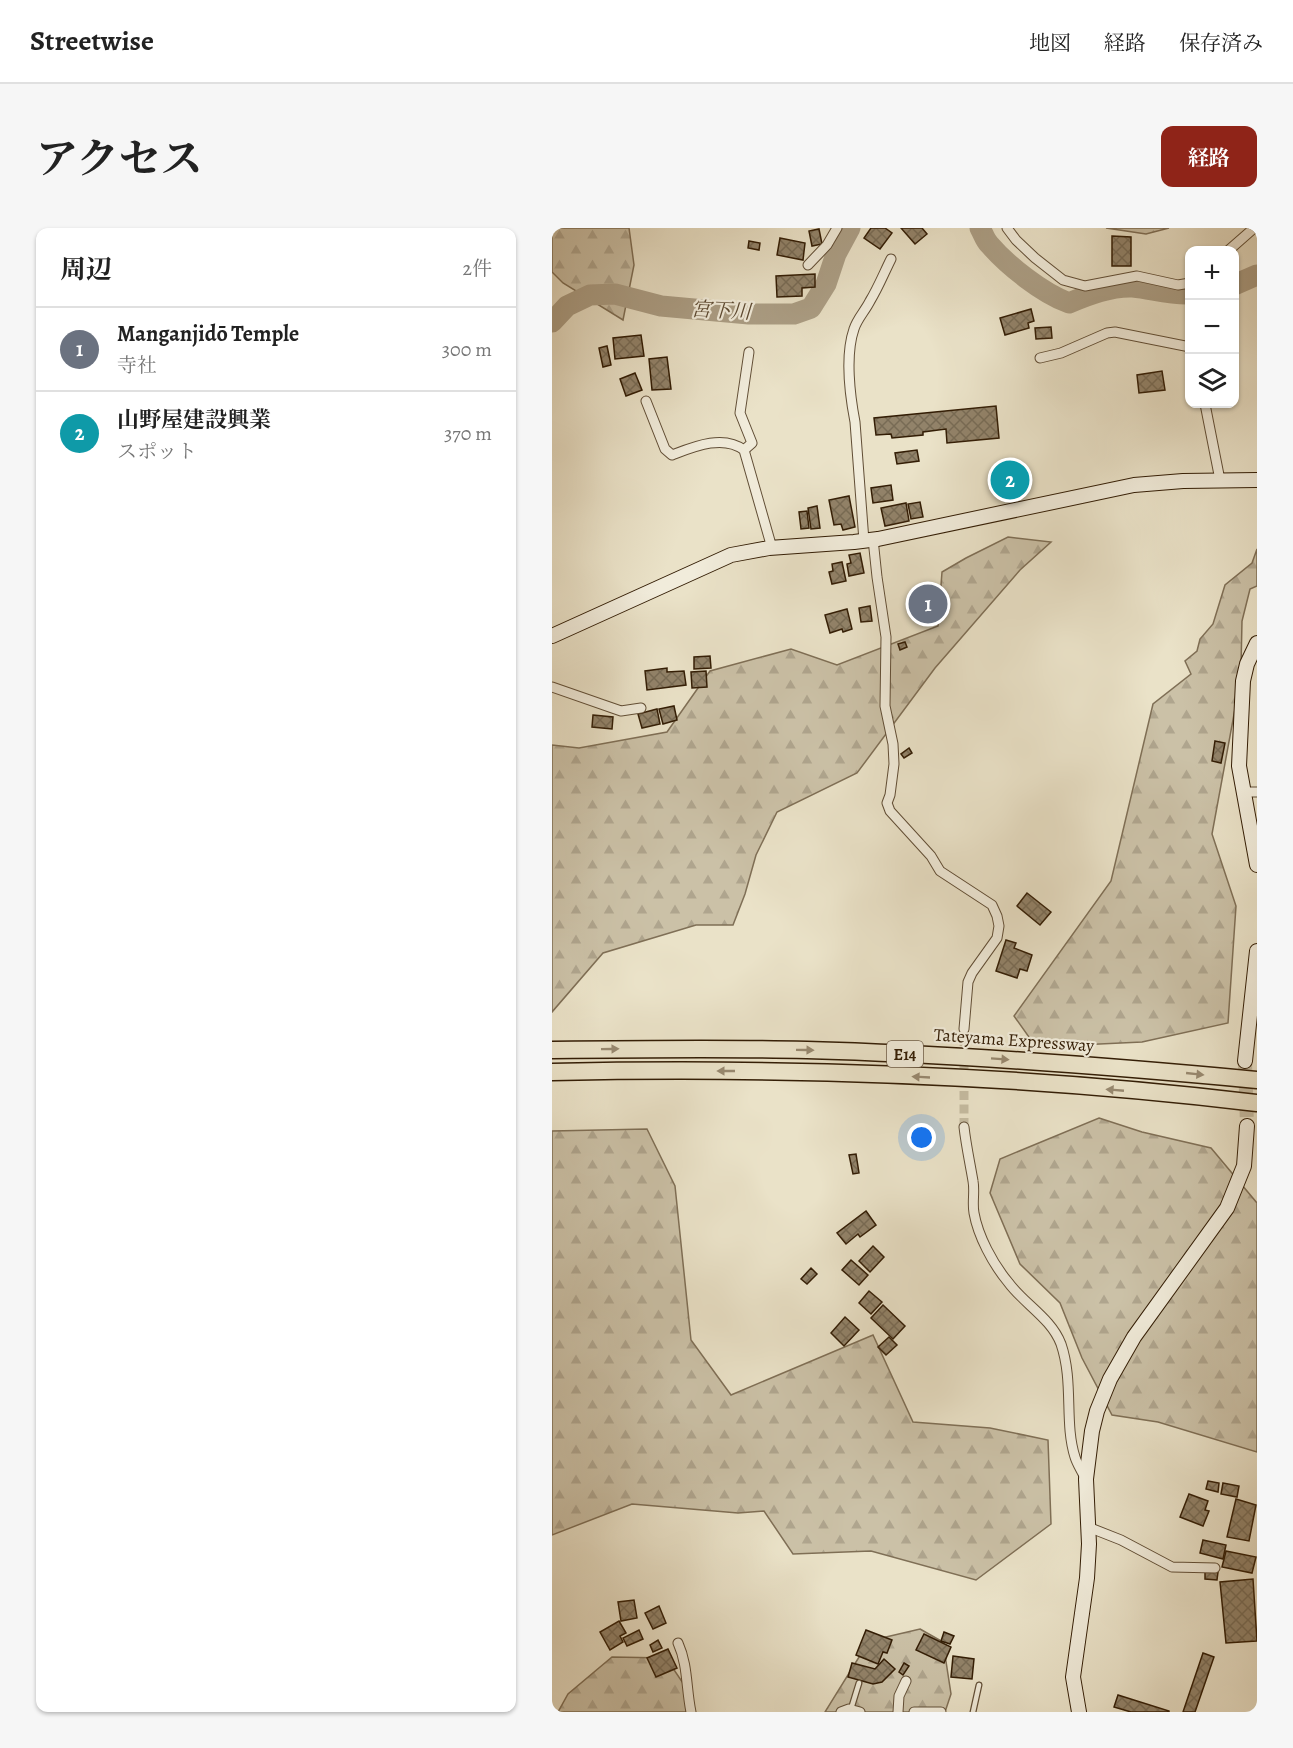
<!DOCTYPE html>
<html lang="ja">
<head>
<meta charset="utf-8">
<style>
  body { margin:0; font-family:Alegreya,"Noto Serif JP",serif; background:#f6f6f6; color:#222 }
  .controls { position:absolute; right:18px; top:18px; display:grid; overflow:hidden; border-radius:12px; box-shadow:0 2px 4px #0004 }
  .controls button { width:54px; height:54px; display:grid; place-items:center; padding:0; border:0; border-bottom:2px solid #e0e0e0; background:#fff; color:#222; font:30px sans-serif }
  .you { position:absolute; left:370px; top:910px; width:21px; height:21px; margin:-15px; border:4px solid #fff; border-radius:50%; background:#1a73e8; box-shadow:0 0 0 9px #1a73e833 }
  .badge { display:grid; place-items:center; width:39px; height:39px; border-radius:50%; background:#8f2418; color:#fff; font-size:20px; font-weight:700 }
  .pin { position:absolute; translate:-50% -50%; border:3px solid #fff; box-shadow:0 2px 6px #0006 }
  .list { margin:0; padding:0; list-style:none }
  h2 { display:flex; justify-content:space-between; align-items:center; height:78px; margin:0; padding:0 24px; font-size:26px }
  h2 small { font-size:20px; font-weight:400; color:#767676 }
  .list li { display:grid; grid-template-columns:39px 1fr auto; gap:18px; align-items:center; box-sizing:border-box; height:84px; padding:0 24px; border-top:2px solid #e0e0e0 }
  .list b { display:block; font-size:22px; white-space:nowrap }
  .list p { margin:0; font-size:20px; white-space:nowrap; color:#767676 }
  .list em { font-size:20px; font-style:normal; color:#767676 }
  .icon { flex:none; width:33px; height:33px; fill:none; stroke:currentColor; stroke-width:2; stroke-linecap:round; stroke-linejoin:round }
  .map { position:relative; flex:none; width:705px; height:1484px; overflow:hidden; border-radius:12px }
  header { display:flex; align-items:center; gap:36px; box-sizing:border-box; height:84px; padding:0 30px; background:#fff; border-bottom:2px solid #e0e0e0 }
  header strong { font-size:28px }
  nav { display:flex; gap:33px; margin-inline-start:auto; font-size:21px }
  .intro { display:flex; align-items:center; justify-content:space-between; box-sizing:border-box; height:144px; padding:0 36px }
  h1 { margin:0; font-size:42px }
  .button { padding:15px 27px; border-radius:12px; background:#8f2418; color:#fff; font-size:21px; font-weight:700 }
  main { display:flex; gap:36px; padding:0 36px }
  aside { flex:1; background:#fff; border-radius:12px; box-shadow:0 2px 4px #0004 }
  .map>svg:first-child { display:block }
</style>
</head>
<body>
<header>
<strong>Streetwise</strong>
<nav><a>地図</a><a>経路</a><a>保存済み</a></nav>
</header>
<div class="intro"><h1>アクセス</h1><a class="button">経路</a></div>
<main>
<aside>
<h2>周辺<small>2件</small></h2>
<ul class="list">
<li><span class="badge" style="background:#6b7280">1</span><div><b>Manganjidō Temple</b><p>寺社</p></div><em>300 m</em></li>
<li><span class="badge" style="background:#0f9aa8">2</span><div><b>山野屋建設興業</b><p>スポット</p></div><em>370 m</em></li>
</ul>
</aside>
<div class="map">
<svg width="705" height="1484" viewBox="0 0 705 1484">
  <defs>
    <pattern id="forest-firs" width="22" height="20" patternUnits="userSpaceOnUse" patternTransform="scale(1.5)"><rect width="22" height="20" fill="#cbc1a7"/><path d="M5 1l3.5 6h-7zM16 11l3.5 6h-7z" fill="#afa58e"/></pattern>
    <pattern id="building-cross-hatch" width="8" height="8" patternUnits="userSpaceOnUse" patternTransform="scale(1.5)"><rect width="8" height="8" fill="#92836a"/><path d="M0 0l8 8M0 8l8-8" fill="none" stroke="#786b55"/></pattern>
  </defs>
  <rect width="100%" height="100%" fill="#eae2c8"/>
  <filter id="stains"><feTurbulence type="fractalNoise" baseFrequency=".00333" numOctaves="4"/><feColorMatrix values="0 0 0 0 .2 0 0 0 0 .09 0 0 0 0 .02 0 0 0 .5 -.17"/></filter>
  <radialGradient id="worn" r=".72"><stop offset=".6" stop-color="#630" stop-opacity="0"/><stop offset="1" stop-color="#630" stop-opacity=".3"/></radialGradient>
  <!-- forest -->
  <g fill="url(#forest-firs)" stroke="#7f6f56" stroke-width="1.5">
    <path d="M0 0H77L82 37 71 92 11 55 0 44Z"/>
    <path d="M554 0H617L594 6Z"/>
    <path d="M456 309 499 314 468 342 383 440 305 545 225 584 204 627 193 666 181 697H144L51 725 0 784V517L27 520 115 504 158 443 239 421 285 437 386 398 390 344 414 330Z"/>
    <path d="M705 321V358L698 361 690 393 689 439 683 481 660 606 684 678 676 795 590 814 484 819 462 788 559 653 601 476 639 446 633 433 645 423 648 411 661 396 673 357 700 335Z"/>
    <path d="M547 890 590 904 659 920 705 975V1224L606 1194 560 1187 530 1130 508 1075 468 1036 438 965 448 931Z"/>
    <path d="M95 901 123 958 139 1112 179 1167 321 1107 361 1194 438 1200 496 1212 499 1296 424 1352 319 1323 241 1326 212 1283 186 1285 80 1276 0 1307V903Z"/>
    <path d="M368 1401 391 1414 399 1466 393 1484H273L317 1413Z"/>
    <path d="M60 1429 114 1430 133 1458 139 1484H6L16 1466Z"/>
  </g>
  <g fill="none" stroke-linecap="round" stroke-linejoin="round">
    <!-- river -->
    <g stroke="#ac9f86" stroke-width="21">
      <path d="M428 0C431 5 433 12 437 16 456 38 490 65 517 75 536 67 559 58 581 59 600 61 618 67 638 66"/>
      <path d="M682 57 705 47"/>
      <path d="M0 94 15 78 38 67 63 66 109 78 197 86H242L259 80 274 56 284 26 298 0"/>
    </g>
  </g>
  <!-- building -->
  <g fill="url(#building-cross-hatch)" stroke="#331d05" stroke-width="1.5">
    <path d="M319 0H333L340 5 328 21 312 10Z"/>
    <path d="M349 0H370L375 6 363 16Z"/>
    <path d="M267 1 270 16 260 18 257 3Z"/>
    <path d="M560 8 579 9V38H560Z"/>
    <path d="M228 10 253 15 251 32 225 27Z"/>
    <path d="M197 13 208 15 207 22 196 20Z"/>
    <path d="M263 46V59L250 60V68L225 69 224 48Z"/>
    <path d="M479 81 482 93 476 95 477 100 453 107 448 90Z"/>
    <path d="M499 99 500 110 484 111 483 100Z"/>
    <path d="M89 107 92 128 63 131 61 110Z"/>
    <path d="M55 118 59 137 51 139 47 120Z"/>
    <path d="M115 129 119 161 100 162 97 131Z"/>
    <path d="M610 143 613 162 587 165 585 147Z"/>
    <path d="M83 145 90 162 74 168 68 151Z"/>
    <path d="M444 178 447 210 395 215 394 201 371 204V207L340 210 339 206 324 207 322 190Z"/>
    <path d="M365 222 367 233 345 236 343 225Z"/>
    <path d="M460 232 461 237 469 235 475 261 453 266 451 257 444 259 441 248 449 246 448 235Z"/>
    <path d="M339 257 341 272 321 275 319 260Z"/>
    <path d="M297 268 303 299 291 302 289 296 282 297 277 272Z"/>
    <path d="M368 274 371 289 359 291 356 276Z"/>
    <path d="M354 275 357 293 333 298 329 280Z"/>
    <path d="M265 278 268 300 259 301 256 280Z"/>
    <path d="M255 283 257 300 249 301 247 284Z"/>
    <path d="M308 325 312 345 297 348 295 336 299 335 297 327Z"/>
    <path d="M290 334 294 353 280 356 277 344 281 343 280 336Z"/>
    <path d="M372 369 373 371 377 369 381 376 372 382 369 377 372 375 369 370Z"/>
    <path d="M318 378 320 393 309 394 307 380Z"/>
    <path d="M295 381 300 401 291 404 290 401 278 405 273 387Z"/>
    <path d="M353 414 355 419 348 422 346 416Z"/>
    <path d="M158 428 159 440 142 441V429Z"/>
    <path d="M115 440V444L132 443 134 457 95 462 93 443Z"/>
    <path d="M154 443 155 459 140 460 139 444Z"/>
    <path d="M122 478 125 492 111 496 107 481Z"/>
    <path d="M105 481 108 496 90 500 86 486Z"/>
    <path d="M41 487 61 489 60 501 40 499Z"/>
    <path d="M663 513 673 515 669 535 660 533Z"/>
    <path d="M357 520 360 525 352 530 349 526Z"/>
    <path d="M475 665 499 684 488 697 465 678Z"/>
    <path d="M454 712 464 715 462 720 480 727 475 743 468 741 465 750 444 743Z"/>
    <path d="M304 926 307 945 301 946 297 927Z"/>
    <path d="M314 983 324 997 308 1009 306 1006 294 1016 285 1005Z"/>
    <path d="M321 1018 332 1029 318 1044 307 1033Z"/>
    <path d="M299 1032 316 1047 307 1057 290 1042Z"/>
    <path d="M259 1040 265 1046 255 1056 249 1051Z"/>
    <path d="M317 1063 330 1074 319 1086 307 1075Z"/>
    <path d="M331 1077 353 1098 341 1111 319 1090Z"/>
    <path d="M293 1089 307 1102 292 1118 279 1105Z"/>
    <path d="M337 1109 345 1117 334 1127 326 1119Z"/>
    <path d="M656 1253 667 1255 666 1264 654 1261Z"/>
    <path d="M671 1255 687 1258 685 1269 669 1266Z"/>
    <path d="M637 1266 656 1273 653 1282 657 1283 651 1298 628 1289Z"/>
    <path d="M684 1271 704 1277 697 1313 675 1309Z"/>
    <path d="M651 1312 674 1317 671 1331 648 1325Z"/>
    <path d="M674 1323 704 1329 700 1345 670 1339Z"/>
    <path d="M653 1344H666L665 1352 653 1351Z"/>
    <path d="M701 1351 705 1413 674 1415 668 1354Z"/>
    <path d="M82 1372 85 1390 69 1393 66 1374Z"/>
    <path d="M107 1378 114 1395 101 1401 93 1385Z"/>
    <path d="M67 1393 74 1405 68 1408 71 1414 58 1422 48 1404Z"/>
    <path d="M87 1402 91 1411 75 1418 71 1410Z"/>
    <path d="M314 1402 340 1412 335 1425 331 1424 326 1436 304 1427Z"/>
    <path d="M392 1404 402 1408 398 1416 389 1413Z"/>
    <path d="M372 1406 399 1419 392 1435 364 1422Z"/>
    <path d="M106 1412 110 1420 101 1424 98 1417Z"/>
    <path d="M116 1421 125 1440 104 1449 95 1430Z"/>
    <path d="M651 1425 662 1429 643 1484H631Z"/>
    <path d="M401 1428 422 1431 420 1451 399 1449Z"/>
    <path d="M332 1431 343 1441 330 1454 321 1456 296 1449 300 1435 323 1441Z"/>
    <path d="M352 1435 357 1438 351 1447 347 1444Z"/>
    <path d="M566 1467 617 1483V1484H579L562 1479Z"/>
  </g>
  <g fill="none" stroke-linecap="round" stroke-linejoin="round">
    <!-- street-tunnel -->
    <path stroke="#c5bba1" stroke-width="9" stroke-dasharray="9 4.5" stroke-linecap="butt" d="M412 899V801"/>
    <!-- secondary-tunnel -->
    <path stroke="#c5bba1" stroke-width="14" stroke-dasharray="14 7" stroke-linecap="butt" d="M693 833 695 898"/>
    <defs>
      <g id="lane">
        <path d="M299 1481 307 1455"/>
        <path d="M421 1484 427 1457"/>
      </g>
      <g id="street">
        <path d="M455 0 464 12 483 30 511 52 533 58 585 48 626 57 638 55"/>
        <path d="M677 22 702 0"/>
        <path d="M256 37 275 17 285 0"/>
        <path d="M488 130 509 125 555 105 563 104 638 119"/>
        <path d="M94 173 113 221 120 227C141 219 171 206 192 222L220 320"/>
        <path d="M653 176 668 252"/>
        <path d="M192 222 200 215 188 185 197 124"/>
        <path d="M321 311 325 349 334 409 333 478 341 516 342 536 338 567 335 575 338 583 379 628 388 643 440 677 445 688 447 698 445 710 420 745 416 754 412 801"/>
        <path d="M312 313 303 194C298 168 293 127 302 101 305 91 313 83 318 73 326 60 332 45 339 31"/>
        <path d="M0 459 69 483 89 480"/>
        <path d="M691 564H705"/>
        <path d="M412 899C414 917 418 935 421 953 423 963 420 975 422 985 426 1008 441 1036 456 1054 472 1076 499 1090 509 1116 522 1154 512 1195 523 1229 525 1236 530 1243 533 1250"/>
        <path d="M536 1299 569 1312 620 1339 663 1340"/>
        <path d="M126 1415C136 1437 134 1460 139 1484"/>
        <path d="M289 1484 297 1481 308 1484"/>
        <path d="M346 1484 347 1468 354 1453"/>
        <path d="M362 1484H389"/>
      </g>
      <g id="secondary">
        <path d="M0 408 179 327 217 320 302 314 326 311 582 257 631 253 705 252"/>
        <path d="M705 415 695 436 691 453 687 538 705 637"/>
        <path d="M693 833 705 723"/>
        <path d="M527 1484 521 1449 535 1350 537 1316 534 1251 540 1203 545 1183 558 1151 582 1109 675 980 692 938 695 898"/>
      </g>
      <g id="highway">
        <path d="M0 822C85 821 170 820 255 822 406 826 555 838 705 852"/>
        <path d="M0 844C234 839 473 847 705 875"/>
      </g>
    </defs>
    <!-- lane casing -->
    <use href="#lane" stroke="#614e36" stroke-width="7"/>
    <!-- street casing -->
    <use href="#street" stroke="#614e36" stroke-width="11"/>
    <!-- secondary casing -->
    <use href="#secondary" stroke="#331d05" stroke-width="16"/>
    <!-- highway casing -->
    <use href="#highway" stroke="#331d05" stroke-width="19"/>
    <!-- lane -->
    <use href="#lane" stroke="#f1ecdb" stroke-width="4.5"/>
    <!-- street -->
    <use href="#street" stroke="#f1ecdb" stroke-width="9"/>
    <!-- secondary -->
    <use href="#secondary" stroke="#f1ecdb" stroke-width="14"/>
    <!-- highway -->
    <use href="#highway" stroke="#eae2c8" stroke-width="16"/>
  </g>
  <!-- one-way arrows -->
  <defs><path id="oneway-solid" d="M-6-.8H1V-3.2L6.5 0L1 3.2V.8H-6Z" transform="scale(1.5)"/></defs>
  <g fill="#988970">
    <use href="#oneway-solid" transform="translate(58 821) rotate(-1)"/>
    <use href="#oneway-solid" transform="translate(253 822) rotate(1)"/>
    <use href="#oneway-solid" transform="translate(448 831) rotate(4)"/>
    <use href="#oneway-solid" transform="translate(174 843) rotate(-180)"/>
    <use href="#oneway-solid" transform="translate(643 846) rotate(6)"/>
    <use href="#oneway-solid" transform="translate(369 849) rotate(-177)"/>
    <use href="#oneway-solid" transform="translate(563 862) rotate(-175)"/>
  </g>
  <g text-anchor="middle" stroke-width="4.5" stroke-linejoin="round" paint-order="stroke">
    <!-- shield labels -->
    <rect fill="#f1ecdb" stroke="#6c5b45" stroke-width="1.5" x="335" y="813" width="36" height="26" rx="4.5"/>
    <g font-size="16" font-weight="bold" fill="#331d05">
      <text x="353" y="832">E14</text>
    </g>
    <!-- street labels -->
    <g font-size="18" fill="#331d05" stroke="#f1ecdb">
      <text transform="translate(462 812) rotate(4)" y="6">Tateyama Expressway</text>
    </g>
    <!-- water labels -->
    <g font-size="20" font-style="italic" fill="#5d4a32" stroke="#f1ecdb">
      <text transform="translate(169 82) rotate(3)" y="7">宮下川</text>
    </g>
  </g>
  <rect width="100%" height="100%" filter="url(#stains)"/>
  <rect width="100%" height="100%" fill="url(#worn)"/>
</svg>
<div class="controls">
<button>+</button>
<button>−</button>
<button><svg class="icon" aria-label="layers" viewBox="0 0 24 24"><path d="M12 4l9 5-9 5-9-5zM3 14l9 5 9-5"/></svg></button>
</div>
<div class="you"></div>
<div class="pin badge" style="left:376px;top:376px;background:#6b7280">1</div>
<div class="pin badge" style="left:458px;top:252px;background:#0f9aa8">2</div>
</div>
</main>
</body>
</html>
